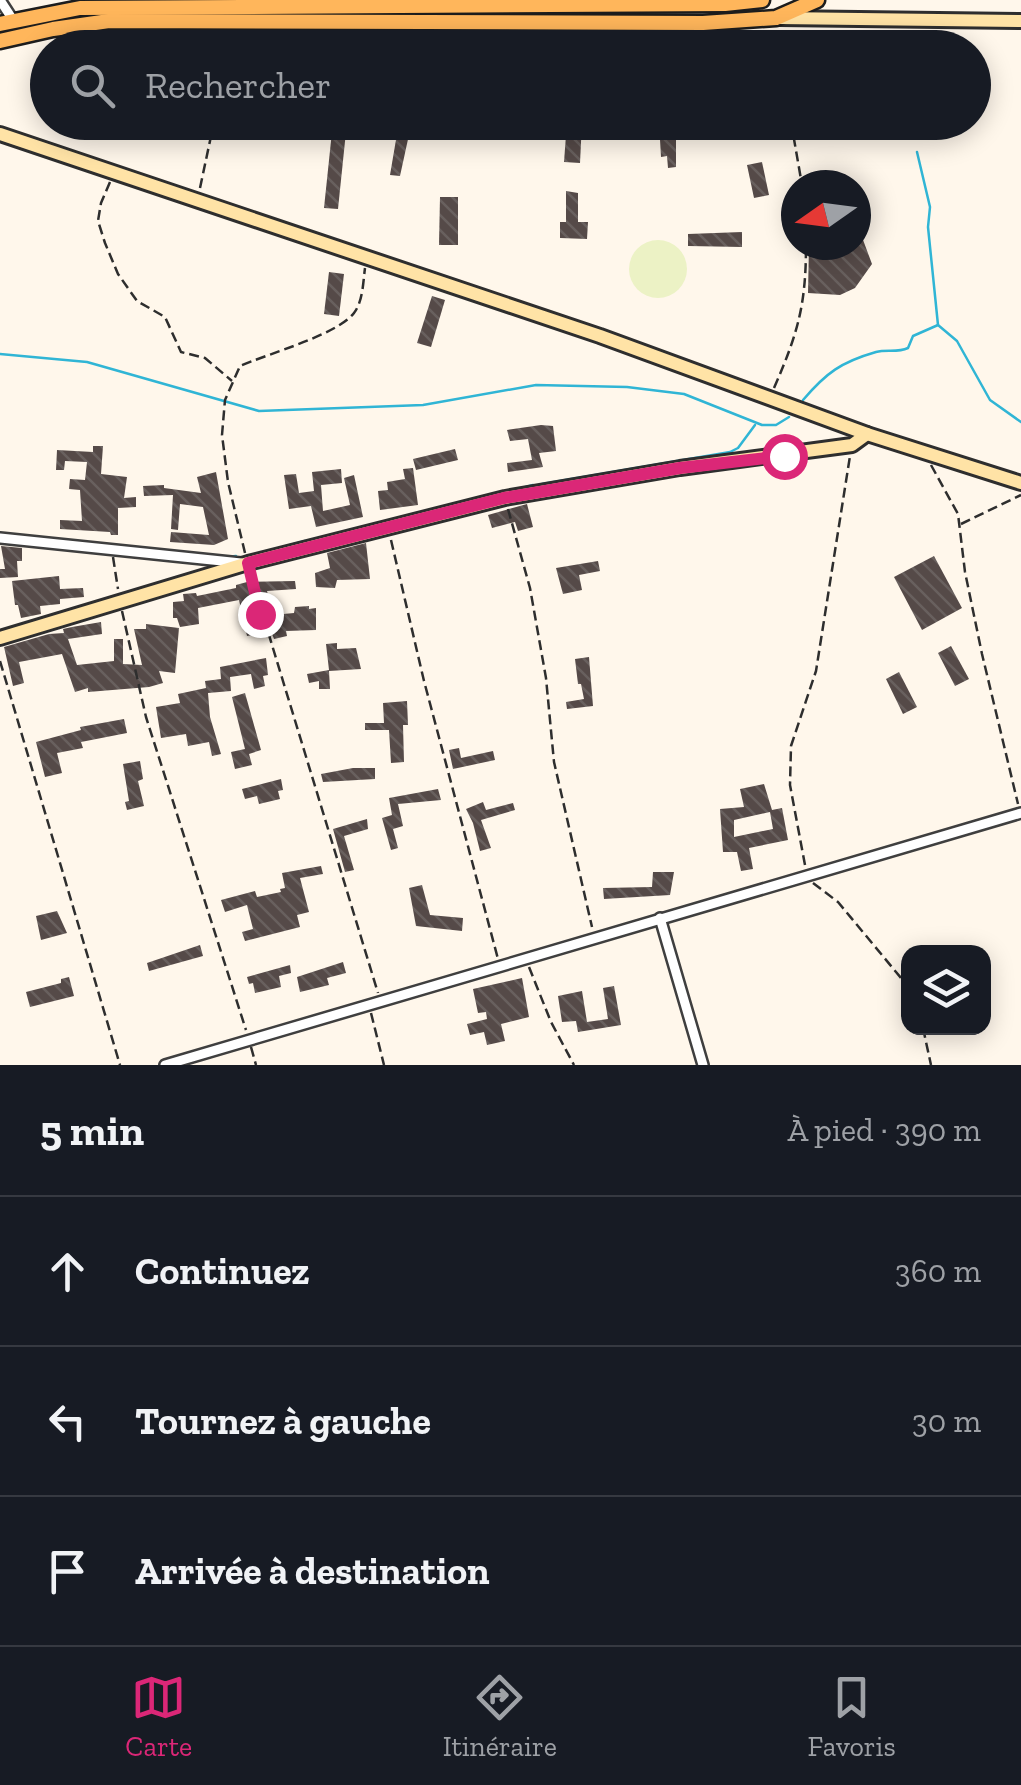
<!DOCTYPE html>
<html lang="fr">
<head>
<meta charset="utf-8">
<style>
  body { margin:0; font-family:"Zilla Slab",serif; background:#20242c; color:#f1f3f6 }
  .controls { position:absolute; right:30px; bottom:30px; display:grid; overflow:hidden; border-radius:20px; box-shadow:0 5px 25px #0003 }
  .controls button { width:90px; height:90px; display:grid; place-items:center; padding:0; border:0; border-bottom:2px solid #363941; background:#171b24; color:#f1f3f6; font:50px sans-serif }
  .compass { position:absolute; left:781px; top:170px; width:90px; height:90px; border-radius:50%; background:#171b24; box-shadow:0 5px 25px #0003; rotate:256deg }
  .stop { position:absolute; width:30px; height:30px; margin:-22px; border:8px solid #db2777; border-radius:50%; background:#fff }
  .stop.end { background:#db2777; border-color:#fff; box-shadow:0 2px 10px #0008 }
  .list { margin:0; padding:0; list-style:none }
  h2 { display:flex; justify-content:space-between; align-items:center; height:130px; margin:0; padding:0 40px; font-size:42px }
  h2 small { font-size:32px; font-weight:400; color:#9ea1a6 }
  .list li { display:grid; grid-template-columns:65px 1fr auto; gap:30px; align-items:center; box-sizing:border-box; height:150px; padding:0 40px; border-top:2px solid #363941 }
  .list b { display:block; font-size:38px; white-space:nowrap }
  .list em { font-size:32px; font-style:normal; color:#9ea1a6 }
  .icon { flex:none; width:55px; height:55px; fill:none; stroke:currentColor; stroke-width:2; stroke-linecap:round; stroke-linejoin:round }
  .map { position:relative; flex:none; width:1021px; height:1065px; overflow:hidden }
  .search { position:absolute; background:#171b24; box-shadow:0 5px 25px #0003; left:30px; right:30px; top:30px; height:110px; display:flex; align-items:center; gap:25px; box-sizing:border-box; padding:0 35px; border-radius:55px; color:#9ea1a6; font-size:38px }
  .sheet { height:580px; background:#171b24 }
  nav { display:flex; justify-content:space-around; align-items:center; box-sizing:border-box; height:140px; border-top:2px solid #363941; background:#171b24; font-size:28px; color:#9ea1a6 }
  nav a { display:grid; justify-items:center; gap:5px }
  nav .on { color:#db2777 }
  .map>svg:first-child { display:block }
</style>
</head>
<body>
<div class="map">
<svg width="1021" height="1065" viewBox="0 0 1021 1065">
  <defs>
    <pattern id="building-back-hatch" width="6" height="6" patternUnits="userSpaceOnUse" patternTransform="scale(2.5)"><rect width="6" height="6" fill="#554a48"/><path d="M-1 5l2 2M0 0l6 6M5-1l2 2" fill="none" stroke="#68605e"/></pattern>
  </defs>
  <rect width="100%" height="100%" fill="#fff7eb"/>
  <!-- pitch -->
  <circle fill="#ecf2c5" cx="658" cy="269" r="29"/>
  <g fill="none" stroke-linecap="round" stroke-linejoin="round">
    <!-- stream -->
    <g stroke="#30b5d5" stroke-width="2.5">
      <path d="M917 152 930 207 928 227 938 325 957 341 990 400 1021 422"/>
      <path d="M0 354 87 362 259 411 423 405 536 385 627 387 684 394 762 425H776L789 417"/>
      <path d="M803 400C826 373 841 362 876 352 887 349 897 353 908 348L913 336 938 325"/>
      <path d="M542 484 730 452 738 448 755 425"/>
      <path d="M511 491 533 485"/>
      <path d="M438 509 460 503"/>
      <path d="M316 539 353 530"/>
      <path d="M250 556 305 541"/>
      <path d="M226 557 236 556"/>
    </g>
  </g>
  <!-- building -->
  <g fill="url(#building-back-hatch)" fill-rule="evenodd">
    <path d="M333 122H347L338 209 324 208Z"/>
    <path d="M567 122H582L580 163 564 162Z"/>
    <path d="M659 122H676V167L668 168 667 156 661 157Z"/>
    <path d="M398 128 410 130 400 176 390 175Z"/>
    <path d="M762 162 769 195 754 198 747 165Z"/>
    <path d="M566 191 578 193V222H588L587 239 560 238V222H566Z"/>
    <path d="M440 197H458V245H439Z"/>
    <path d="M856 221 872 264 855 288 840 295 808 293 809 245H856Z"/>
    <path d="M742 232V247L688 246V234Z"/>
    <path d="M329 272 344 274 339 316 324 314Z"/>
    <path d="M432 296 445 300 431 347 417 343Z"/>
    <path d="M541 425 553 426 556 451 539 453 543 467 508 472 507 463 532 460 528 439 510 441 507 430Z"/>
    <path d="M93 446H103L101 474 127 477 124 498 136 497V507L118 508V535H111L110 532 60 529V520L82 521 80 490 69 489 70 479 85 480 87 462 65 461 64 470H56L57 450 93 452Z"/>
    <path d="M455 449 458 460 416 470 413 459Z"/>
    <path d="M413 468 418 505 380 510 378 491 388 490 387 482 405 479 403 469Z"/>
    <path d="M341 469 342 483 321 485 323 511 350 505 344 478 354 475 363 517 316 527 311 506 289 509 284 475 296 474 299 493 314 491 312 472Z"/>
    <path d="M216 472 228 539 214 545 170 542 171 532 209 535 203 507 180 504 178 530 171 529 173 495 144 496 143 486 164 485V488L201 493 197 477Z"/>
    <path d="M527 504 533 527 518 531 515 522 492 528 488 515Z"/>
    <path d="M366 543 370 579 337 580 335 588 316 587 315 573 330 568 327 553Z"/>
    <path d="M1 546 22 548V561H17L18 577 0 578V569H5Z"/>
    <path d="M934 556 962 608 922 630 894 577Z"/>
    <path d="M598 561 600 571 579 575 582 590 563 594 556 568Z"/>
    <path d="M59 576 60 589 83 588 84 597 60 599V604L40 606 41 614 21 618 18 605H15L12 581Z"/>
    <path d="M295 581 296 589 267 591 273 615 294 613 295 607 309 606V609L316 608V630L286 631 287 636 274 639 271 631 247 636 239 600 198 608 199 624 180 627 177 618H173V602L184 601 183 594 196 593 197 596 236 588V585L247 582Z"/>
    <path d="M101 622 102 634 68 639 77 665 114 661V639H123V664L142 665 134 629H146V624L179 628 175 673 159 671 163 683 149 687 88 692V688L75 692 62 654 19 662 24 683 13 686 4 647 49 634 64 633 63 629 72 627Z"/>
    <path d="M337 643V649L356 648 361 669 329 671 330 689H319V681L309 683 307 674 329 670 326 644Z"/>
    <path d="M951 646 969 679 955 686 938 653Z"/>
    <path d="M589 657 593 706 567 709 566 702 584 699 581 684H578L575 659Z"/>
    <path d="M266 658 268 675 263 676 265 686 254 689 251 674 230 677 231 691 208 693 210 717 221 754 212 756 209 742 188 746 186 734 161 738 156 707 180 703 178 694 206 688 205 681 221 679 220 667Z"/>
    <path d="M899 672 917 707 903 714 886 679Z"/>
    <path d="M245 693 261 750 249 754 252 765 235 769 231 752 245 749 232 697Z"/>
    <path d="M407 701 408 725H403L404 762 391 763 389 730H365V723H384L383 703Z"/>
    <path d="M124 719 127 733 81 742 83 748 57 753 62 773 45 777 36 742 81 730 80 727Z"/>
    <path d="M459 748 461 758 493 751 495 760 453 769 449 750Z"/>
    <path d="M140 761 143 779 138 781 144 806 127 810 125 802 129 801 123 764Z"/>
    <path d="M353 768H375V779L323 782 321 774Z"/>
    <path d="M281 779 283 790 278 791 280 799 259 804 257 796 245 799 242 789Z"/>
    <path d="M764 784 772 810 782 808 788 840 749 848 753 869 741 871 737 852H723L720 809 744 807 740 789ZM770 812 773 829 734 837V820Z"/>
    <path d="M438 789 441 800 398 804 403 826 393 829 398 848 391 850 382 818 392 815 389 798Z"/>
    <path d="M483 802 486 810 513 803 515 810 481 820 491 848 480 851 473 823 466 809Z"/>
    <path d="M367 819 368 829 344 836 354 870 345 872 333 829Z"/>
    <path d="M321 866 323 874 300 878 309 912 297 915 300 927 245 941 242 932 253 929 247 905 225 912 221 900 255 891 257 897 281 892 280 889 285 888 282 873Z"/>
    <path d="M653 872H674L670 895 604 899 603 888 652 887Z"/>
    <path d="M422 885 430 915 463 918 462 931 416 926 409 888Z"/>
    <path d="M57 911 67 933 41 940 36 916Z"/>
    <path d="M200 945 203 956 149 971 147 963Z"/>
    <path d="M343 962 346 973 327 978 329 985 300 992 297 977Z"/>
    <path d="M290 965 291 973 279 976 281 987 255 993 253 983 249 984 247 977Z"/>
    <path d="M69 977 74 996 30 1007 26 992 61 983V979Z"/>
    <path d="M522 978 529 1017 501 1024 505 1041 487 1045 484 1032 470 1035 467 1024 487 1019 486 1012 478 1013 473 989Z"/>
    <path d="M614 986 621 1025 578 1032 576 1021 562 1022 558 996 582 991 587 1022 608 1019 603 988Z"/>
  </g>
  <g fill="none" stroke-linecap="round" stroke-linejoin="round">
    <defs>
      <g id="street">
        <path d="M0 0 13 20"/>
        <path d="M0 538 241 563"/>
        <path d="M660 918 703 1065"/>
        <path d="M165 1065 1021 813"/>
      </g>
      <g id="secondary">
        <path d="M779 18 1021 21"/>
        <path d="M0 134 600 336 867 434 1021 483"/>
        <path d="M0 638 248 563 505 498 680 468 852 445 867 434"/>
      </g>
      <g id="primary">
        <path d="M0 24 80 8 725 4 762 0"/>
        <path d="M0 41 53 29 109 21 703 23 776 18 817 0"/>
      </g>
    </defs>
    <!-- street casing -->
    <use href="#street" stroke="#3f3f3f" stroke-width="14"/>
    <!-- secondary casing -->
    <use href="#secondary" stroke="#2e2e2e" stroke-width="18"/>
    <!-- primary casing -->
    <use href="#primary" stroke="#1d1d1d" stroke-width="19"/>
    <!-- path -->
    <g stroke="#2e2e2e" stroke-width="2.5" stroke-dasharray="10 5" stroke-linecap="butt">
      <path d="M777 30 778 48"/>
      <path d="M232 48 234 34"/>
      <path d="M791 122 802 185"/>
      <path d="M110 182 101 203 98 221 105 243 118 274 137 301 165 317 181 352 205 358 232 381"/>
      <path d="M200 188 214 122"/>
      <path d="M774 388C798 333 806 305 806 245"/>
      <path d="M931 465 958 514 965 572 982 654 1018 804"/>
      <path d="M508 509 530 588 546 678 554 762 592 927"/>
      <path d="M961 524 1021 495"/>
      <path d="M391 540 424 681 498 959"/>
      <path d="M245 553 228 482 222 435 225 400 240 366C267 354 337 335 354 313 363 301 363 283 365 268"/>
      <path d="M113 557 118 589"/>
      <path d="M251 576 378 993"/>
      <path d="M122 611 146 717 246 1030"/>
      <path d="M0 661 120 1065"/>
      <path d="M805 865 790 785 791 746 816 671 850 456"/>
      <path d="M813 883 838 902 901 978 908 992"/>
      <path d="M529 967 551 1022 574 1065"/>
      <path d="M371 1013 384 1065"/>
      <path d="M923 1028 931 1065"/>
      <path d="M251 1047 256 1065"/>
    </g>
    <!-- street -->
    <use href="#street" stroke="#fff" stroke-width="9"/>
    <!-- secondary -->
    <use href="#secondary" stroke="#ffe3a6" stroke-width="12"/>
    <!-- primary -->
    <use href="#primary" stroke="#ffb65b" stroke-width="14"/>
  </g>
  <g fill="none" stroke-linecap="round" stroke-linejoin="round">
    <!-- route -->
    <path stroke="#db2777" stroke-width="12" d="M260 614 248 563 504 498 680 468 784 456"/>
  </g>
</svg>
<div class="controls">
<button><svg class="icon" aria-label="layers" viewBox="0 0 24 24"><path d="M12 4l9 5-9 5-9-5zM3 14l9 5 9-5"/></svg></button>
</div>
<svg class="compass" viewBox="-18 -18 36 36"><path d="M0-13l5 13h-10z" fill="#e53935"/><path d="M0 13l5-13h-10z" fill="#9ea1a6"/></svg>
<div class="stop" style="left:784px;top:456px"></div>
<div class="stop end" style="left:260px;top:614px"></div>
<div class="search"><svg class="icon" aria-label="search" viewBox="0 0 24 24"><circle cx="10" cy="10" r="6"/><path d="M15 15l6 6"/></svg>Rechercher</div>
</div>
<section class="sheet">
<h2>5 min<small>À pied · 390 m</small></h2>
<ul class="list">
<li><svg class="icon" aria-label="ahead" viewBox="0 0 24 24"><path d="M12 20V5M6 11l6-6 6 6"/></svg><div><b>Continuez</b></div><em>360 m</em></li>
<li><svg class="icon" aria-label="left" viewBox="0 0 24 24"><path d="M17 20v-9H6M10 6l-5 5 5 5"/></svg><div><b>Tournez à gauche</b></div><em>30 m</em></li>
<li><svg class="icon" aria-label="arrive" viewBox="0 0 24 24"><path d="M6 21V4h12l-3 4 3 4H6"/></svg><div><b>Arrivée à destination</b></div></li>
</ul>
</section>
<nav>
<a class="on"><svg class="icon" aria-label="map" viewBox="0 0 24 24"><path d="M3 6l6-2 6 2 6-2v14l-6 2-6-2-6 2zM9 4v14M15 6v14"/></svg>Carte</a>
<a><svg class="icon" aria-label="directions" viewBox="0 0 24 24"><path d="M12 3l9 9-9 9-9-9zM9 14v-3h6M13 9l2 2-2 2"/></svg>Itinéraire</a>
<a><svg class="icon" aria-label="saved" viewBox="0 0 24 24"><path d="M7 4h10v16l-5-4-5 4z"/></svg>Favoris</a>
</nav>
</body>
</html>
